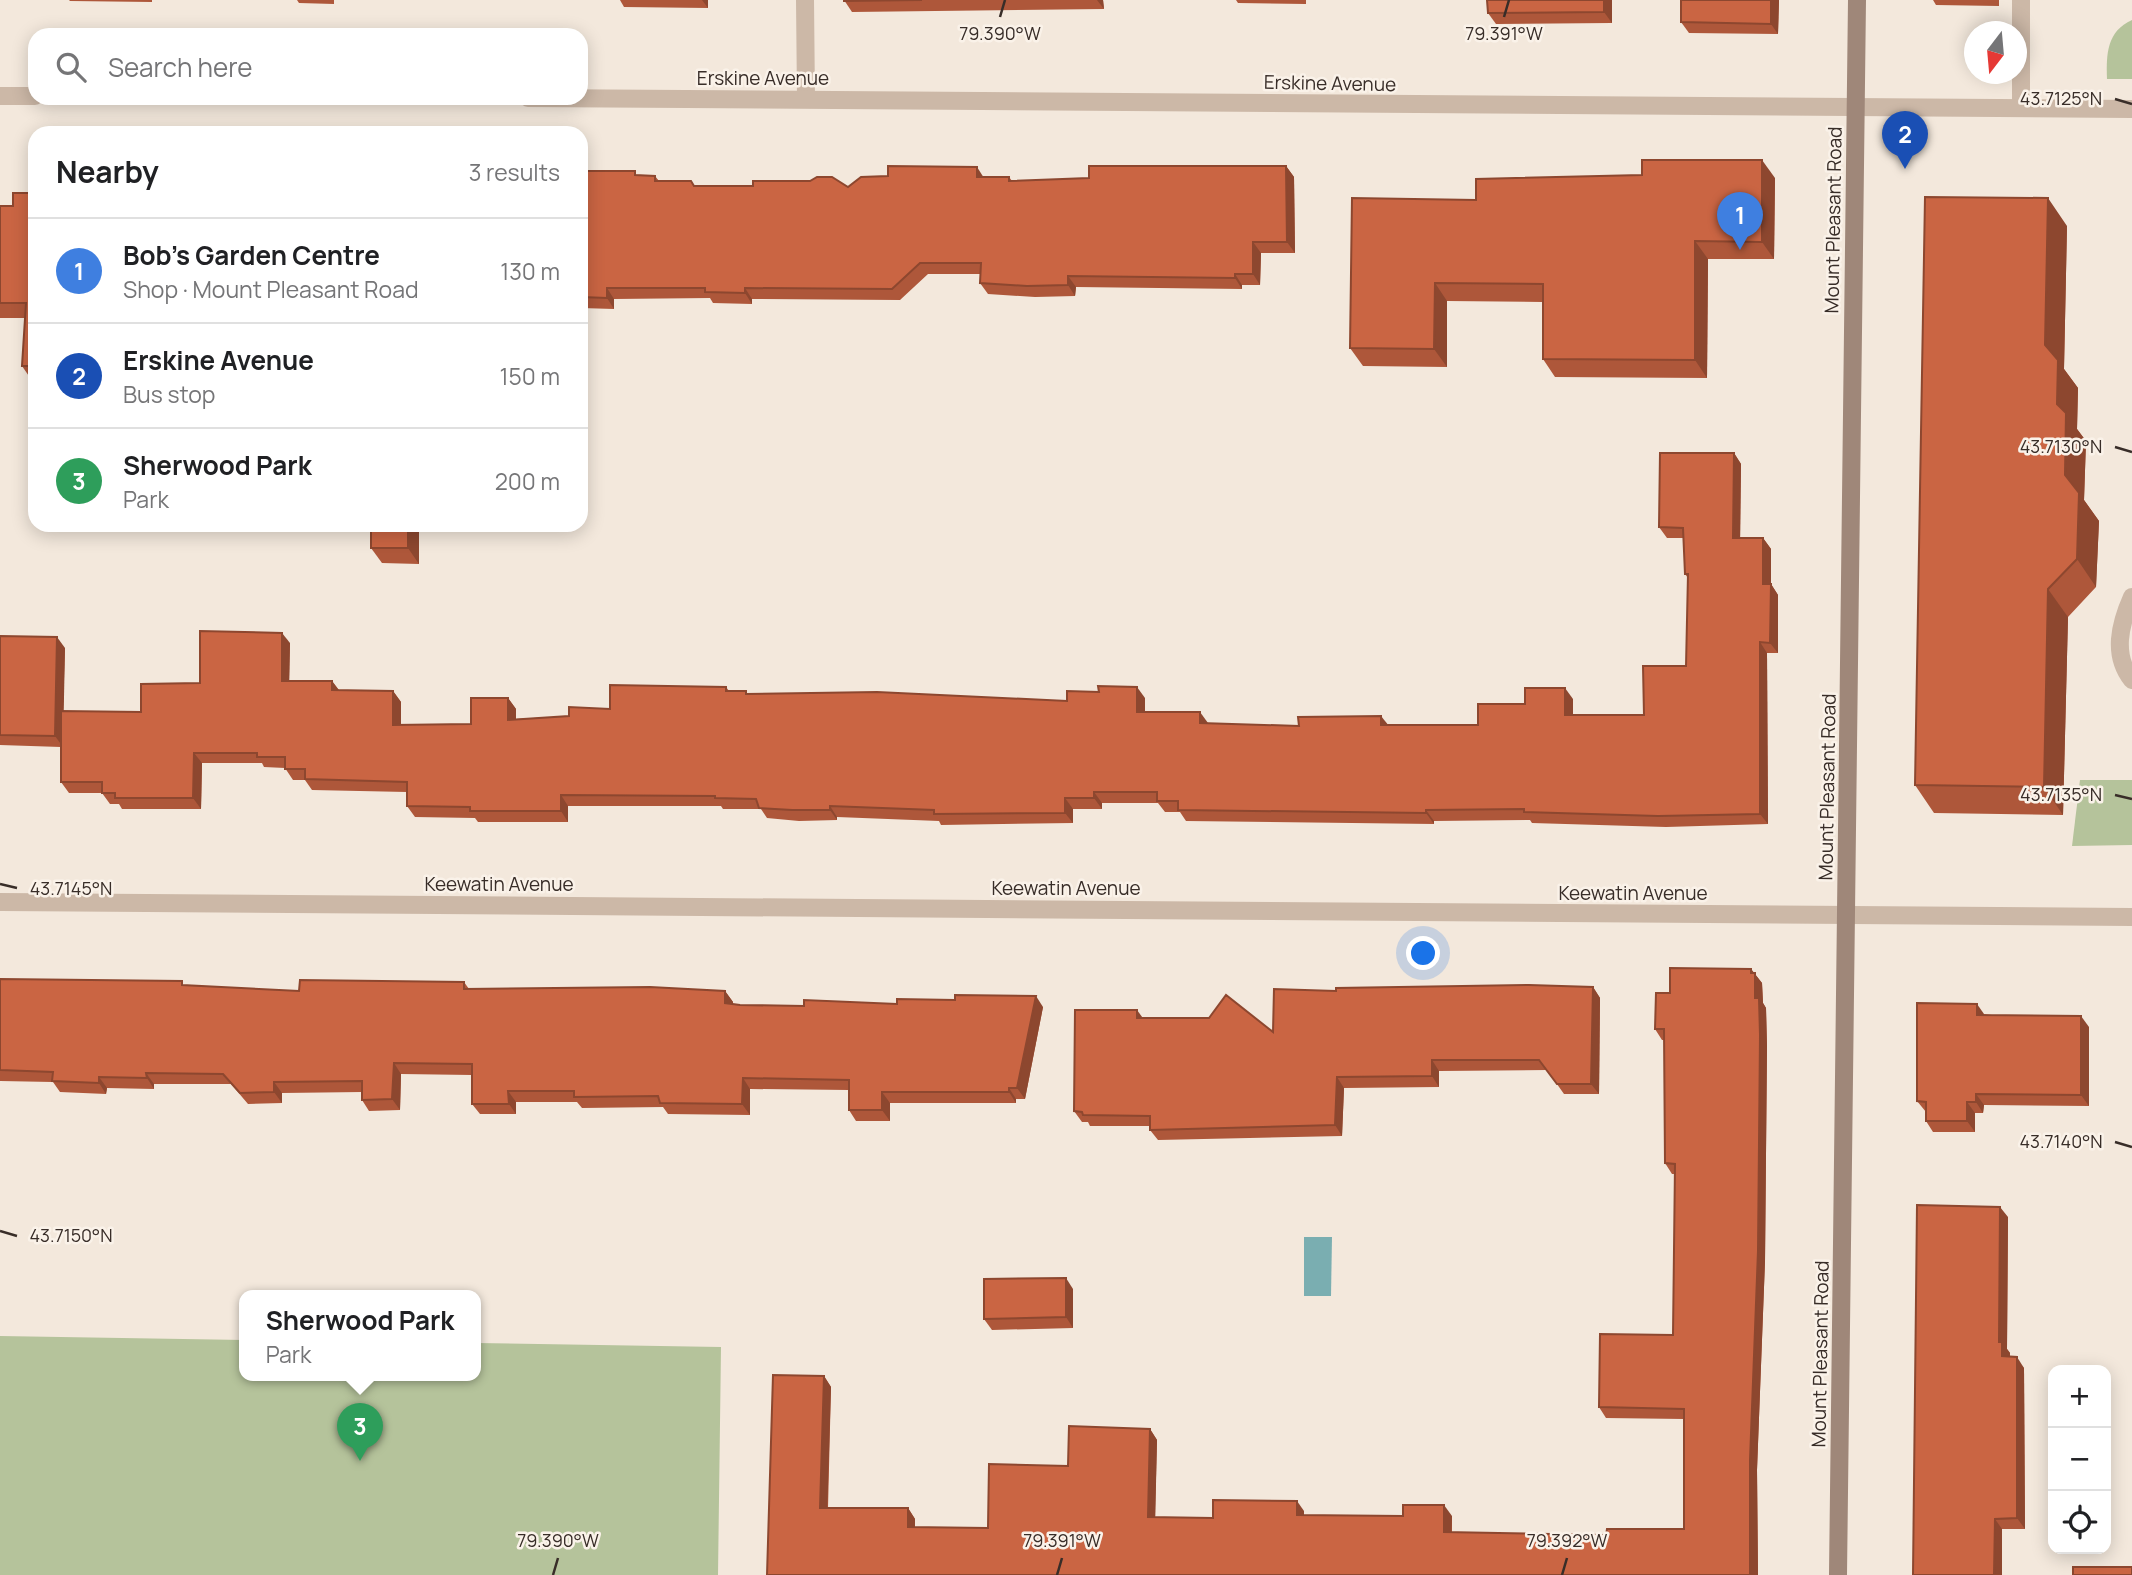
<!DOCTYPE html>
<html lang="en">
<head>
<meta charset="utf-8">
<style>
  body { margin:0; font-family:Manrope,sans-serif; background:#f2f2f2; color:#202124 }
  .controls { position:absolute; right:21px; bottom:21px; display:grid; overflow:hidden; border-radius:14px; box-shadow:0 4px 18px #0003 }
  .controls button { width:63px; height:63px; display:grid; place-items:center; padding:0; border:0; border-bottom:2px solid #e0e0e0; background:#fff; color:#202124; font:35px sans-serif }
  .compass { position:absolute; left:1964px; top:21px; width:63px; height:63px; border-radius:50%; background:#fff; box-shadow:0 4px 18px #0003; rotate:196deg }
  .you { position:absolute; left:1424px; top:954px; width:24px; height:24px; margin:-18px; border:5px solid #fff; border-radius:50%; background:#1a73e8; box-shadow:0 0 0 10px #1a73e833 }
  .badge { display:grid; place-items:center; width:46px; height:46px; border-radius:50%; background:#0b8043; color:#fff; font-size:23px; font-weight:700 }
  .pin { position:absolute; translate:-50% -58px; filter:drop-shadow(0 2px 4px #0008) }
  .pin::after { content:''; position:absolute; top:37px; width:24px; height:21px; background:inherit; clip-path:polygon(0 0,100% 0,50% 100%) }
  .popup { position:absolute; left:239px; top:1290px; width:242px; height:91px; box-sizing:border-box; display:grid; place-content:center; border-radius:14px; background:#fff; filter:drop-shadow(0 2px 5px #0005); font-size:23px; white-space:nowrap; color:#757577 }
  .popup b { font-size:26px; color:#202124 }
  .popup::after { content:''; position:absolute; left:50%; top:100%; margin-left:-14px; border:14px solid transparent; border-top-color:#fff }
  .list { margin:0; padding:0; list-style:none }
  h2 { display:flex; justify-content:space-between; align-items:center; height:91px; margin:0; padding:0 28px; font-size:30px }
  h2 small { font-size:23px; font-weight:400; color:#757577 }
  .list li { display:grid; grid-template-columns:46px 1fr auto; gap:21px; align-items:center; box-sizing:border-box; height:105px; padding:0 28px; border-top:2px solid #e0e0e0 }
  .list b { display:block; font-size:26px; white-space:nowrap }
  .list p { margin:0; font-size:23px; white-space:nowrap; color:#757577 }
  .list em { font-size:23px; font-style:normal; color:#757577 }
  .icon { flex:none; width:38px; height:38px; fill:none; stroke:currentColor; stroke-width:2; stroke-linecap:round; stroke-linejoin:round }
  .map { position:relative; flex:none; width:2132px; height:1575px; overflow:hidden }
  .search { position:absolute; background:#fff; box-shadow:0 4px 18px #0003; left:28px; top:28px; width:560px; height:77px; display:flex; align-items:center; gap:18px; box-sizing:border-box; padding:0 24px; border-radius:21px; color:#757577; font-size:26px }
  .panel { position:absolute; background:#fff; box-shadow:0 4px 18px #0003; left:28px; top:126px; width:560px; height:406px; border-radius:21px }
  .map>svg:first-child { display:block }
</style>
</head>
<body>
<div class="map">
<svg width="2132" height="1575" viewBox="0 0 2132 1575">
  <rect width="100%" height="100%" fill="#f3e8dc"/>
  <!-- green -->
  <g fill="#b5c39b">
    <path d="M2132 20V79H2107C2106 54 2107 31 2132 20Z"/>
    <path d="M2080 780H2132V845L2072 846Z"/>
    <path d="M0 1336 244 1340V1375H476V1343L721 1347 718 1575H0Z"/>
  </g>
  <!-- water -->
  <path fill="#7aaeb1" d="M1304 1237H1332L1331 1296H1304Z"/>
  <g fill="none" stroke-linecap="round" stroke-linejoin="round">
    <!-- service -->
    <g stroke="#ccb8a7" stroke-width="18">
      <path d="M2021 107V0"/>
      <path d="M2132 597C2120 624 2112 655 2132 680"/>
    </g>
    <!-- minor -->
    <g stroke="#ccb8a7" stroke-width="18">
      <path d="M805 0 806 99"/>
      <path d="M0 96H35"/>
      <path d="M528 98 2132 109"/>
      <path d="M0 902 2132 917"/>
    </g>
    <!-- secondary -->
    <path stroke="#9f8779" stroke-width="18" d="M1838 1575 1857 0"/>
  </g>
  <!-- wall -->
  <g fill="#ae573a">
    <path d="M69 0H152V2L70 1Z"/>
    <path d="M297 0H334V4L299 3Z"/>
    <path d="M620 0H708V8L624 7Z"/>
    <path d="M844 0H1103L1104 9 852 12Z"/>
    <path d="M1236 0H1306V4L1238 3Z"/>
    <path d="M1612 0V23L1496 24 1488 13Z"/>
    <path d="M1681 0H1779L1778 34 1689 33 1681 22Z"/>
    <path d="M1933 0H1999V6L1936 5Z"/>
    <path d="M1286 166 1294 177 1295 253H1261L1260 285H1242V289L1076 287 1075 296 1035 297 988 294 980 283 981 274H928L900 300 752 299V304L713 303 710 298 614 299V309L581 308V171L655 176 659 181 695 186 848 187 984 177H1009L1012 181 1089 178Z"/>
    <path d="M1775 178 1774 259H1708L1707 378 1555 377 1543 359V302L1447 301V367L1363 366 1350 348 1476 200Z"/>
    <path d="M35 193V382H33L22 366 25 318H0V206H13Z"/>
    <path d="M2067 226 2064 369 2078 388 2077 429 2086 441 2084 500 2099 521 2096 587 2068 617 2063 815 1934 813 1915 785Z"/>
    <path d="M1734 453 1741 464 1740 538H1763L1771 549V584L1778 595V653H1767L1768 824 1666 827 1532 823 1530 820 1434 821V824L1186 821 1180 812H1165L1158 803H1102V809H1073V823L941 825 939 821 837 817V820L799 821 767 818 761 809H723L721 806H568V822H478L475 818 415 817 407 806V792L312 790 305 780H293L285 768 264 767 262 763H202L201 809H122L119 804H110L102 793H69L61 782V747L0 745V636L65 648 63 711 141 712 200 683 290 643 289 681H332L339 690 393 691 401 702V725L471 724 508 698 516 709V719L569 716 726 687 729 691 748 694 1067 701 1145 698V712L1208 724 1299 726 1478 725 1525 704 1573 699V715H1644L1686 666 1688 578 1685 574 1684 538H1667L1659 527Z"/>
    <path d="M419 525V564L382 563 371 548Z"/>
    <path d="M1751 969 1762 983 1763 1003 1766 1008 1767 1046 1765 1261 1757 1470 1758 1575H767L824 1376 831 1387 828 1508H908L915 1519V1527L988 1528 1068 1466 1150 1429 1157 1440 1155 1517 1213 1518 1304 1511V1515L1452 1516V1532L1606 1535 1684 1529V1419L1606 1418 1599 1407 1673 1335 1675 1174H1672L1665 1163 1664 1040H1662L1655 1029 1670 993Z"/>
    <path d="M0 979 299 991 464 982 469 989 725 991 733 1002V1004L740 1005 804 1006 897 1004 1043 1007 1025 1099H1016V1103H890V1121H856L849 1110V1090L750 1089V1115L668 1114 663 1107 582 1108 577 1102H516V1114H480L472 1104V1075L401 1074 400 1110 369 1111 362 1100V1092L282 1093V1103L248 1104 231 1084H154V1089L107 1088 106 1094 60 1092 53 1082 0 1081Z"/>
    <path d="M1593 987 1600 998 1599 1094H1564L1547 1070 1439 1071V1087L1344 1088 1342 1136 1158 1140 1150 1130V1126H1090L1088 1122H1082L1074 1111 1143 1018 1273 1032 1336 991Z"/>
    <path d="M1984 1014 2089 1027V1106L1984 1105 1983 1113H1975V1132H1933L1926 1121V1112L1917 1101Z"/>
    <path d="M2008 1217 2007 1349 2010 1353V1357L2024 1368 2025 1529H2002V1575H1913Z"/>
    <path d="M1073 1289V1328L992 1330 984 1319Z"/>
  </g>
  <!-- shaded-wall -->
  <g fill="#8d472f">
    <path d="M702 0H708V8Z"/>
    <path d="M1097 0H1103L1104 9Z"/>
    <path d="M1604 0H1612V23L1604 12Z"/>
    <path d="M1771 0H1779L1778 34 1771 24Z"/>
    <path d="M1762 160 1775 178 1774 259 1762 242Z"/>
    <path d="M1286 166 1294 177 1295 253 1287 242Z"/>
    <path d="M977 167 984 178 977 177Z"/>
    <path d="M2048 198 2067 226 2064 369 2078 388 2077 429 2086 441 2084 500 2099 521 2096 587 2077 559 2045 345Z"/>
    <path d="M1695 241 1708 259 1707 378 1695 360Z"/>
    <path d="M1253 242 1261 253 1260 285 1253 274Z"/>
    <path d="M1235 274 1242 285V289L1235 278Z"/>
    <path d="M1068 276 1076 287 1075 296 1068 285Z"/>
    <path d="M1435 283 1447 301V367L1434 349Z"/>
    <path d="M607 288 614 299V309L607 298Z"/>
    <path d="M745 288 752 299V304L745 293Z"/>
    <path d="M1734 453 1741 464 1740 549 1733 538Z"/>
    <path d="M408 525H419V564L408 548Z"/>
    <path d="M1763 538 1771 549V589V584L1778 595V653L1770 643 1763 584Z"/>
    <path d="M2048 589 2068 617 2063 815 2044 787Z"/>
    <path d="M282 633 290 643 289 692 282 681Z"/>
    <path d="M57 637 65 648 63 747 55 736Z"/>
    <path d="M1760 642 1767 653 1768 824 1760 814Z"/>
    <path d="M332 681 340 692 332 690Z"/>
    <path d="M1137 687 1145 698V723L1137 712Z"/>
    <path d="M1565 688 1573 699V726L1565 715Z"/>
    <path d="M393 691 401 702V736L393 725Z"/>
    <path d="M508 698 516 709V731L508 720Z"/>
    <path d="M1200 712 1208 723V734L1200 723Z"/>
    <path d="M1381 716 1389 726 1381 725Z"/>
    <path d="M194 753 202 763 201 809 193 798Z"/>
    <path d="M1094 792 1102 803V809L1094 798Z"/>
    <path d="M561 795 568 806V822L561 811Z"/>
    <path d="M1065 798 1073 809V823L1065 813Z"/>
    <path d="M830 806 837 817V820L830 810Z"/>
    <path d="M1426 810 1434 821V824L1426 813Z"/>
    <path d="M1751 969 1762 983 1763 1003 1766 1008 1767 1046 1765 1261 1757 1470 1758 1575H1750V1460L1755 998Z"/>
    <path d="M1593 987 1600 998 1599 1094 1591 1084Z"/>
    <path d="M725 991 733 1002V1014L725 1003Z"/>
    <path d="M1036 996 1043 1007 1025 1099 1017 1088Z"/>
    <path d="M1977 1004 1984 1014V1026L1977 1015Z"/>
    <path d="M1137 1010 1145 1021 1137 1018Z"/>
    <path d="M2081 1016 2089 1027V1106L2081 1095Z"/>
    <path d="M1432 1060 1439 1071V1087L1432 1076Z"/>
    <path d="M394 1063 401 1074 400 1110 392 1099Z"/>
    <path d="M146 1073 154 1084V1089L147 1078Z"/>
    <path d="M99 1077 107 1088 106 1094 99 1083Z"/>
    <path d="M1337 1077 1344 1088 1342 1136 1335 1125Z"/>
    <path d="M743 1078 750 1089V1115L742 1104Z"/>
    <path d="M274 1082 282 1093V1103L274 1092Z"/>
    <path d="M1009 1088 1016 1099V1103L1009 1092Z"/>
    <path d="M508 1091 516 1102V1114L509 1104Z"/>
    <path d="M882 1092 890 1103V1121L882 1110Z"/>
    <path d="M1976 1094 1984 1105 1983 1113 1976 1102Z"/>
    <path d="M1967 1102 1975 1113V1132L1967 1121Z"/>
    <path d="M2000 1207 2008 1217 2007 1349 2010 1353 2009 1367 2002 1356 1999 1342Z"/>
    <path d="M1066 1278 1073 1289V1328L1066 1317Z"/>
    <path d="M2017 1357 2024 1368 2025 1529 2017 1518Z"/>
    <path d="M824 1376 831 1387 827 1518 820 1508Z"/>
    <path d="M1150 1429 1157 1440 1155 1528 1148 1517Z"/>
    <path d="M1297 1501 1304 1511V1526L1297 1515Z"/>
    <path d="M1444 1505 1452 1516 1451 1543 1444 1532Z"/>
    <path d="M908 1508 915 1519V1537L908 1527Z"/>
    <path d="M1995 1519 2002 1529V1575H1994Z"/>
  </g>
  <!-- building -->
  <g fill="#ca6543" stroke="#8d472f" stroke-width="2">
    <path d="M844 0H922L844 1Z"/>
    <path d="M1487 0H1604V12L1488 13Z"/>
    <path d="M1681 0H1771V24L1681 22Z"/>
    <path d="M1642 160H1762V242L1695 241V360L1543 359V284L1435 283 1434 349 1350 348 1352 198 1476 200V179L1642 175Z"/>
    <path d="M888 166 977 167V177H1009V181L1089 178V166H1286L1287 242H1253V274H1235V278L1068 276V285L1027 286 980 283 981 263H920L892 289 745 288V293L705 292V288H607V298L581 297V171H635V175L655 176V181H691L694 186H753V181H810L817 177H832L848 187 861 177 888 176Z"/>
    <path d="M13 193H35V366H22L26 303H0V206H13Z"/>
    <path d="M1925 197 2048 198 2045 345 2058 360 2057 404 2066 413 2065 475 2079 493 2077 559 2048 589 2044 787 1915 785Z"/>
    <path d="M1660 453H1734L1733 538H1763V584H1771L1770 643 1760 642V814L1658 816 1524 812V809L1426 810V813L1178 810V801H1157V792H1094V798H1065V813L934 814V810L830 806V810H792L759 808 756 799 715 798V796L561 795V811H470V807L407 806V782L305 779V769H285V757H257V753H194L193 798H115V793H102V782H61V711L141 712V684L200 683V631L282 633V681H332V690L393 691V725L471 724V698H508V720L569 716V707L610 709V685L726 687V691H746V694L877 692 1067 701V691L1099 692 1098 686 1137 687V712H1200V723L1299 726 1298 717 1381 716V725H1478V704H1525V688H1565V715H1644L1643 666H1686L1688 574H1685L1683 528 1659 527Z"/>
    <rect x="371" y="525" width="37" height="23"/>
    <path d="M0 636 57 637 55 736 0 735Z"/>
    <path d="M1670 968 1751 969V973H1755V998H1759L1760 1035 1758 1251 1750 1460V1575H767L773 1375 824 1376 820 1508H908V1527L988 1528 989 1464 1068 1466 1069 1426 1150 1429 1148 1517 1213 1518V1500L1297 1501V1515L1403 1516V1505H1444V1532L1606 1535 1607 1529H1684V1409L1599 1407 1600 1334 1673 1335 1675 1164 1665 1163 1664 1029H1655L1656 993H1670Z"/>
    <path d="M0 979 182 981V985L299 991 300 980 464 982V989L650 987 725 991V1003L740 1005 804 1006V1000L897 1004V999L955 1000V995L1036 996 1017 1088H1009V1092H882V1110H849V1080L743 1078 742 1104 660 1103 658 1096 574 1097V1091H508L509 1104H472V1064L394 1063 392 1099 362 1100V1081L274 1082V1092L240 1093 223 1074 146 1073 147 1078 99 1077V1083L52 1081 53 1072 0 1070Z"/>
    <path d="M1529 985 1593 987 1591 1084H1557L1539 1060H1432V1076L1337 1077 1335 1125 1150 1130V1116L1083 1115 1082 1112 1074 1111 1075 1010H1137V1018H1209L1226 995 1273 1032 1274 989 1336 991V988Z"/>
    <path d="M1917 1003 1977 1004V1015L2081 1016V1095L1976 1094V1102H1967V1121H1926V1102L1917 1101Z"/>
    <path d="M1917 1205 2000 1207 1999 1342H2002V1356L2017 1357V1518L1995 1519 1994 1575H1913Z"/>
    <path d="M1066 1278V1317L984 1319V1279Z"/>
    <rect x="2073" y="1567" width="59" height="8"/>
  </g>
  <!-- ticks -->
  <path fill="none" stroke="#382d28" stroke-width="2.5" d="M1000 17 1005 0M1504 17 1509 0M2115 99 2132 104M2115 447 2132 452M2115 795 2132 799M0 884 17 888M2115 1142 2132 1147M0 1231 17 1236M553 1575 558 1558M1057 1575 1062 1558M1562 1575 1567 1558"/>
  <g text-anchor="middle" stroke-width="5" stroke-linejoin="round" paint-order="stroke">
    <!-- street labels -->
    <g font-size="19" fill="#382d28" stroke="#faf2e9">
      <text x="763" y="85">Erskine Avenue</text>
      <text transform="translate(1330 83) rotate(1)" y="7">Erskine Avenue</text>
      <text transform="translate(1833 220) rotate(-89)" y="7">Mount Pleasant Road</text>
      <text transform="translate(1827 787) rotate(-89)" y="7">Mount Pleasant Road</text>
      <text x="499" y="891">Keewatin Avenue</text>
      <text x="1066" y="895">Keewatin Avenue</text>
      <text x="1633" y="900">Keewatin Avenue</text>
      <text transform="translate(1820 1354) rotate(-89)" y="7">Mount Pleasant Road</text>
    </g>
  </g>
  <g font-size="18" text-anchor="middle" fill="#382d28" stroke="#faf2e9" stroke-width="5" stroke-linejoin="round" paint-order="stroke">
    <text x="1000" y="40">79.390°W</text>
    <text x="1504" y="40">79.391°W</text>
    <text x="2061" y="105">43.7125°N</text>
    <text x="2061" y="453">43.7130°N</text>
    <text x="2061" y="801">43.7135°N</text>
    <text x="71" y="895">43.7145°N</text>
    <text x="2061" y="1148">43.7140°N</text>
    <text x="71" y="1242">43.7150°N</text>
    <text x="558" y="1547">79.390°W</text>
    <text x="1062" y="1547">79.391°W</text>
    <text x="1567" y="1547">79.392°W</text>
  </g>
</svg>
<div class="controls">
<button>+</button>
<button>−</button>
<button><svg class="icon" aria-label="locate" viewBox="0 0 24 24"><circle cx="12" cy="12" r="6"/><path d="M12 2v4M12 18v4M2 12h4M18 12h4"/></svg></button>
</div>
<svg class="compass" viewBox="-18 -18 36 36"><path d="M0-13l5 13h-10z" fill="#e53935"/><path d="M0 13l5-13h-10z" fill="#757577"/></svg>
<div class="you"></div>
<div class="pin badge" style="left:1740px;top:250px;background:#3f7fe0">1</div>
<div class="pin badge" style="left:1905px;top:169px;background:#1a4fb4">2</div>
<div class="pin badge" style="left:360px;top:1461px;background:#2e9e5b">3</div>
<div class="popup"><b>Sherwood Park</b>Park</div>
<div class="search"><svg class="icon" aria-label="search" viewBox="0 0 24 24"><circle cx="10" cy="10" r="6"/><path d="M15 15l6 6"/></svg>Search here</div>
<section class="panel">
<h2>Nearby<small>3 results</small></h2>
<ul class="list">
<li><span class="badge" style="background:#3f7fe0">1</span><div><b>Bob's Garden Centre</b><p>Shop · Mount Pleasant Road</p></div><em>130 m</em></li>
<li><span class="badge" style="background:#1a4fb4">2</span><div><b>Erskine Avenue</b><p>Bus stop</p></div><em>150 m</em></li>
<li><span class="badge" style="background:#2e9e5b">3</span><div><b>Sherwood Park</b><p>Park</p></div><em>200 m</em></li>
</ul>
</section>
</div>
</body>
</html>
